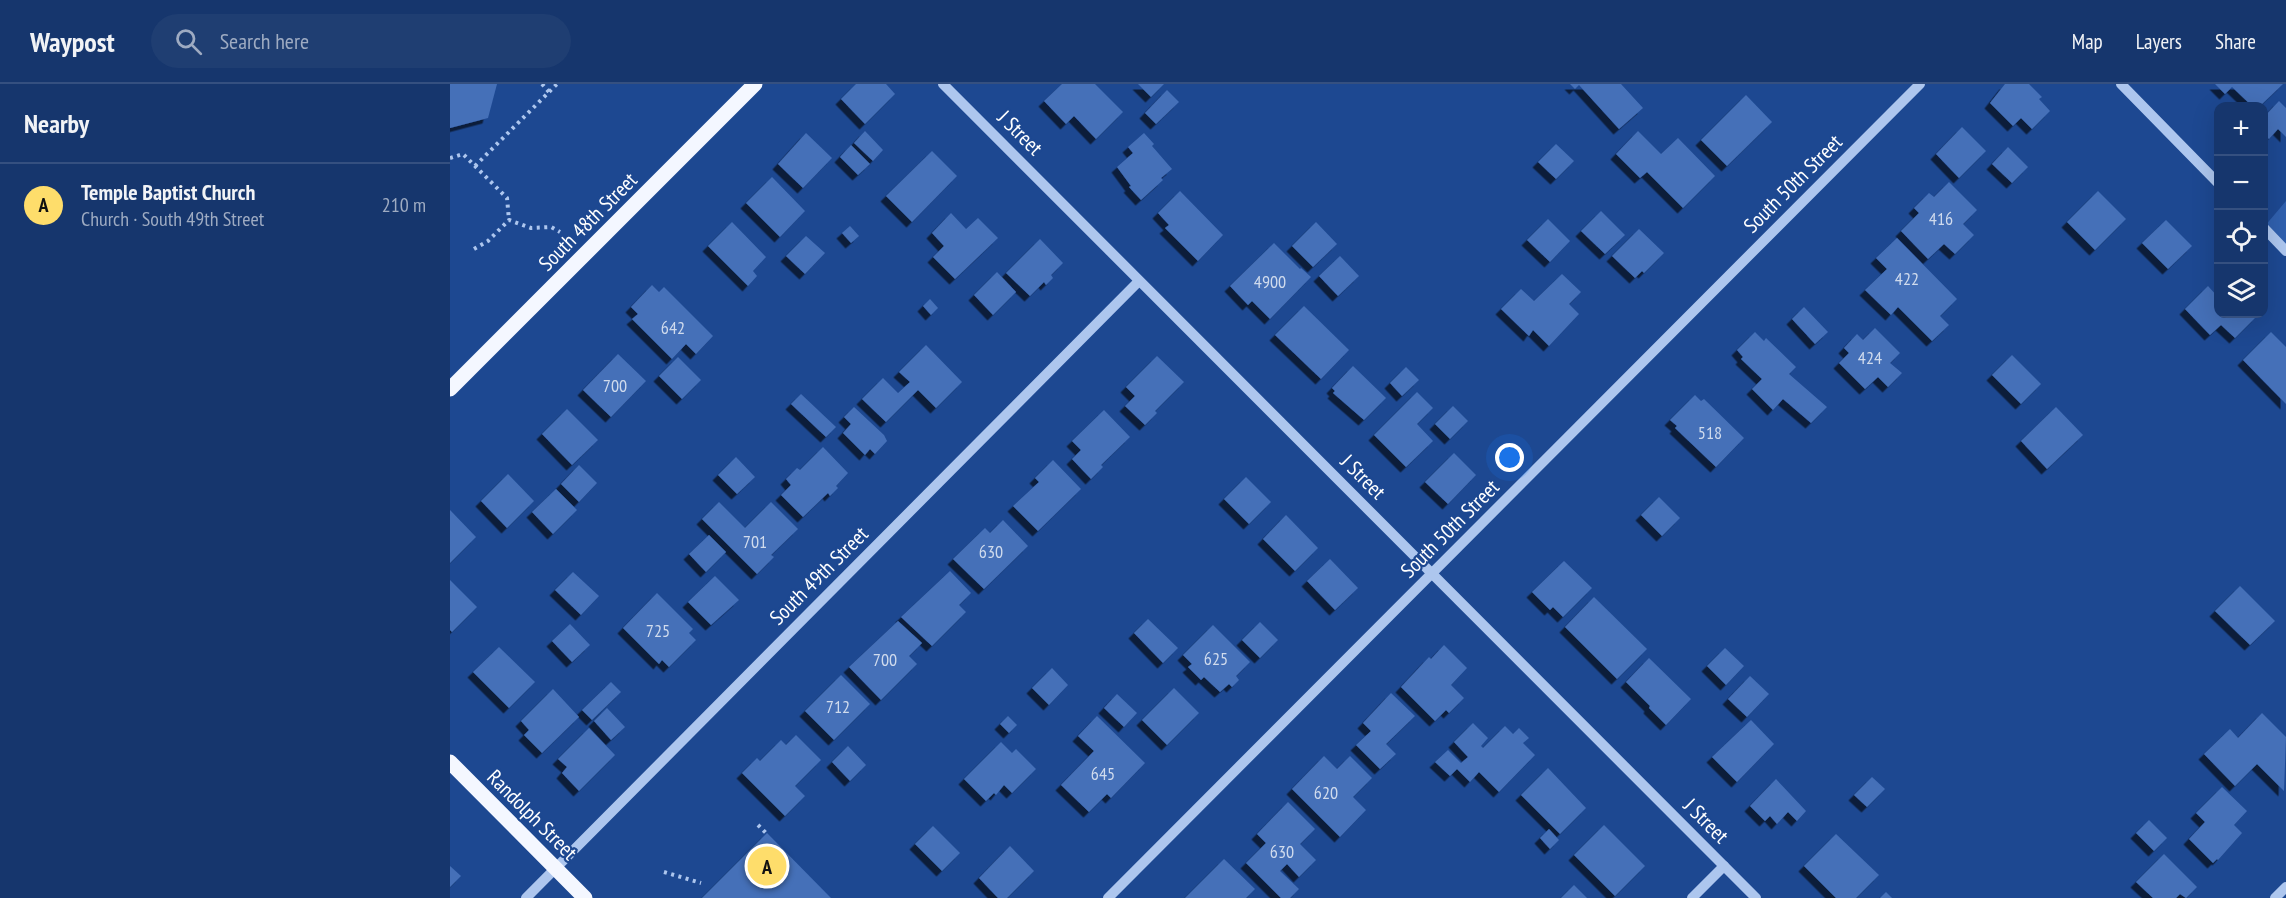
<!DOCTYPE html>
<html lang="en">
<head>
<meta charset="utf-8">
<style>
  body { margin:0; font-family:"PT Sans Narrow",sans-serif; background:#1f3e72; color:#f1f3f6 }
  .controls { position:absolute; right:18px; top:18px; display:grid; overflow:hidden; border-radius:12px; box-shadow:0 6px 24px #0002 }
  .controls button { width:54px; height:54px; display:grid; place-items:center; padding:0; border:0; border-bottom:2px solid #355080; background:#16366d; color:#f1f3f6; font:30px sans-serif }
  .you { position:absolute; left:1060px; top:374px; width:21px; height:21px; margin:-15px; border:4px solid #fff; border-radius:50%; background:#1a73e8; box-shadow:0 0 0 9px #1a73e833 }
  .badge { display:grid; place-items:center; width:39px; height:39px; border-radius:50%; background:#fedd6b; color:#111; font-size:20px; font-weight:700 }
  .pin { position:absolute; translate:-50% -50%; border:3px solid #fff; box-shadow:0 2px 6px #0006 }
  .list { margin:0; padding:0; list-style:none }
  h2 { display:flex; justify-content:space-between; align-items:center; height:78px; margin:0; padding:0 24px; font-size:26px }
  h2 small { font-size:20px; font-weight:400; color:#9eabc2 }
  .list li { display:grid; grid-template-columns:39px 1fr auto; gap:18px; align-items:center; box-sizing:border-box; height:84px; padding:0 24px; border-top:2px solid #355080 }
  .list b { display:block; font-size:22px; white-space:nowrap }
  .list p { margin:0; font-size:20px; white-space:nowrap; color:#9eabc2 }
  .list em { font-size:20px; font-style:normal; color:#9eabc2 }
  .icon { flex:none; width:33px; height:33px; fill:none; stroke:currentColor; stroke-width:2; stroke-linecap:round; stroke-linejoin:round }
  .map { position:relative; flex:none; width:1836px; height:814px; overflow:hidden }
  header { display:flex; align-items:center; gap:36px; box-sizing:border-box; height:84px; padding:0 30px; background:#16366d; border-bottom:2px solid #355080 }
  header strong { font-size:28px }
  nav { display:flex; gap:33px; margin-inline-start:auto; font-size:21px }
  .search { width:420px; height:54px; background:#1f3e72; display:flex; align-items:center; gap:15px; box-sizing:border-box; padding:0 21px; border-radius:33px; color:#9eabc2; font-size:22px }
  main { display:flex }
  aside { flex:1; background:#16366d }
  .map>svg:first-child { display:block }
</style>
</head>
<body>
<header>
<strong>Waypost</strong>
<div class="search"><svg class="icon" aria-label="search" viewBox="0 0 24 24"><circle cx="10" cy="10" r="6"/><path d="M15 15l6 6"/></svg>Search here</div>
<nav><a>Map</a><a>Layers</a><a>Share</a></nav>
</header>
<main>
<aside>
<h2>Nearby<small></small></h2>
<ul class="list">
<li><span class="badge">A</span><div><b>Temple Baptist Church</b><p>Church · South 49th Street</p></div><em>210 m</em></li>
</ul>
</aside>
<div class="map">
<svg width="1836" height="814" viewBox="0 0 1836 814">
  <defs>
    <filter id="shadow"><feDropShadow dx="-5.5" dy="5.5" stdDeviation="0" flood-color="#0009"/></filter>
  </defs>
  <rect width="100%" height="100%" fill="#1d4891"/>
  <!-- green -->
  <path fill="#3060ae" d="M1836 117V167L1814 143Z"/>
  <!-- building -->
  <g fill="#4570b8" filter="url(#shadow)">
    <path d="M0 0H47L38 34 0 44Z"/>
    <path d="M406 0H436L445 10 415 40 391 15Z"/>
    <path d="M612 0H645L673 28 646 55 624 32 616 40 594 17Z"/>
    <path d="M688 0H714L701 13Z"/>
    <path d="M1120 0H1171L1193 24 1169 45 1129 1 1125 5Z"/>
    <path d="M1555 0H1579L1592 13 1589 15 1600 27 1582 45 1571 34 1563 42 1540 19Z"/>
    <path d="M1765 0H1833L1810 22H1802L1782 3 1775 10Z"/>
    <path d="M717 6 729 18 706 40 695 29Z"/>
    <path d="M1296 11 1322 38 1277 82 1251 56Z"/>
    <path d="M1829 17 1836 24V53L1828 45 1819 55 1814 50V33Z"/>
    <path d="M1512 43 1536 67 1509 94 1486 70Z"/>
    <path d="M415 47 433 66 423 77 404 59Z"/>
    <path d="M1188 47 1211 70 1228 54 1265 92 1233 124 1197 88 1190 94 1166 70Z"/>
    <path d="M356 49 382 74 353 104 328 80Z"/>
    <path d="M694 49 704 60 702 62 722 85 711 94 713 96 691 116 679 103 681 102 667 83 683 69 678 63Z"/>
    <path d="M1106 60 1124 77 1106 95 1088 78Z"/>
    <path d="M401 61 420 80 408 91 390 73Z"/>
    <path d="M1558 63 1578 83 1562 99 1542 80Z"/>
    <path d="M482 67 507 92 462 138 436 112Z"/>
    <path d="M322 93 355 127 330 153 296 119Z"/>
    <path d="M1499 98 1527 126 1513 140 1524 151 1505 170 1494 160 1478 175 1451 147 1469 129 1464 124 1479 109 1484 113Z"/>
    <path d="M730 107 773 151 748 177 715 144 719 141 708 129Z"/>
    <path d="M1648 107 1676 135 1645 166 1617 138Z"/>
    <path d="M1151 127 1175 151 1155 170 1131 147Z"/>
    <path d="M501 129 516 145 528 134 548 154 505 195 483 173 494 162 482 149Z"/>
    <path d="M1098 135 1120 157 1100 178 1077 156Z"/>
    <path d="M1716 136 1742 162 1718 185 1692 159Z"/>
    <path d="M282 138 316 173 303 187 307 192 298 202 258 162Z"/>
    <path d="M866 138 887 160 863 183 842 162Z"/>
    <path d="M400 142 409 152 401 159 392 149Z"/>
    <path d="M1189 145 1214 169 1194 189 1192 187 1185 194 1162 172Z"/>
    <path d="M356 152 375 169 355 190 336 172Z"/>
    <path d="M1447 154 1507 215 1490 232 1499 241 1482 257 1448 223 1441 231 1415 206 1437 185 1426 174Z"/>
    <path d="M590 155 613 179 601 191 603 194 596 201 594 198 580 212 556 189Z"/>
    <path d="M824 159 850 185 851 184 861 193 820 235 802 217 798 221 780 202Z"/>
    <path d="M890 172 909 192 888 212 869 192Z"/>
    <path d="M547 188 566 208 543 231 524 211Z"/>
    <path d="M1112 190 1131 208 1119 220 1129 230 1099 262 1083 246 1079 252 1051 225 1071 205 1084 217Z"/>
    <path d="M202 201 209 208 214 203 263 252 246 270 236 260 222 275 182 235 188 230 181 223Z"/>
    <path d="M1758 202 1768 213V230H1805L1807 232 1785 254 1771 241 1760 251 1735 225Z"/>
    <path d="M480 215 488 224 481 231 473 222Z"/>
    <path d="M854 222 899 266 871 295 825 251Z"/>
    <path d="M1354 223 1378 248 1365 260 1342 235Z"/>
    <path d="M1425 244 1450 269 1440 279 1452 289 1438 303 1428 293 1415 305 1389 279 1399 269 1394 264 1407 250 1413 256Z"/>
    <path d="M1305 248 1314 257 1316 254 1346 283 1339 290 1377 323 1361 339 1333 315 1323 326 1302 305 1312 295 1291 275 1293 273 1287 266Z"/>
    <path d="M1821 248 1836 263V320L1793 276Z"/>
    <path d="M476 261 512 298 486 324 468 306 436 338 412 315 433 294 448 309 460 298 449 288Z"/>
    <path d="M168 270 196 297 161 333 133 306Z"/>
    <path d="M1562 271 1591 300 1571 320 1542 291Z"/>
    <path d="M707 272 734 298 705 327 707 329 695 341 675 322 685 312 676 303Z"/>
    <path d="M228 273 251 296 232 315 209 292Z"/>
    <path d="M903 282 936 314 914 336 883 309 885 307 882 304Z"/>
    <path d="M956 283 969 296 952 312 940 299Z"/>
    <path d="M967 308 983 324 967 340 983 357 956 383 924 351Z"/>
    <path d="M351 310 386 343 376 353 341 320Z"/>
    <path d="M1245 311 1251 317 1254 315 1294 354 1266 383 1225 344 1227 342 1220 336Z"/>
    <path d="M1003 322 1018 337 1000 355 985 340Z"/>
    <path d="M404 323 434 351 437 357 425 370 420 365 415 371 393 349 401 340 394 333Z"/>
    <path d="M1606 323 1633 351 1597 385 1571 357Z"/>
    <path d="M117 325 148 356 122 381 92 350Z"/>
    <path d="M654 326 680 353 651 381 653 383 641 395 622 375 631 366 622 357Z"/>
    <path d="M373 363 398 389 386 402 388 404 380 412 378 409 353 433 331 411 341 401 336 395 347 384 350 386Z"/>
    <path d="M1004 369 1026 391 998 420 975 398Z"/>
    <path d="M286 373 305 393 287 410 268 391Z"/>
    <path d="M603 376 631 405 588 447 563 422 589 398 585 394Z"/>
    <path d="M129 381 147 399 129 418 111 400Z"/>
    <path d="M58 390 84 417 57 444 31 417Z"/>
    <path d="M796 393 821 418 799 440 774 415Z"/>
    <path d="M106 405 127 426 103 450 82 428Z"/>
    <path d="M1209 413 1230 434 1212 452 1191 431Z"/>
    <path d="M269 418 295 444 321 418 348 445 321 471 324 473 307 490 252 435Z"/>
    <path d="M0 426 26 453 0 479Z"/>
    <path d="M836 431 868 464 845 487 813 455Z"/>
    <path d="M553 436 578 462 534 505 503 475 535 444 540 449Z"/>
    <path d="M259 451 276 468 256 488 239 470Z"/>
    <path d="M880 475 908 504 885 526 857 497Z"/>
    <path d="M1114 477 1142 504 1113 533 1103 523 1100 526 1082 508Z"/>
    <path d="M500 487 521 509 509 521 516 528 482 562 451 533Z"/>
    <path d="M123 488 149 512 131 531 105 506Z"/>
    <path d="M265 492 289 516 261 541 238 518Z"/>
    <path d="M0 496 27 523 2 548 0 546Z"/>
    <path d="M1790 502 1825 537 1800 561 1765 527Z"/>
    <path d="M207 509 243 545 239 549 246 556 219 583 212 576 209 580 173 544Z"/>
    <path d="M1144 513 1197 565 1167 595 1115 543Z"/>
    <path d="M698 535 728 564 713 579 684 549Z"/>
    <path d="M448 537 472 559 459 572 467 580 431 616 399 583Z"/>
    <path d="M810 538 828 556 810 574 792 556Z"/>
    <path d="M120 540 140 561 122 578 102 557Z"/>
    <path d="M763 541 800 578 786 592 789 596 782 603 779 600 770 608 754 593 751 596 738 583 742 580 733 571Z"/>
    <path d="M994 561 1017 584 1001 601 1014 614 999 629 996 626 985 637 951 603 979 573 981 575Z"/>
    <path d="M49 563 85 598 59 624 23 588Z"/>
    <path d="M1275 564 1294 582 1276 601 1257 582Z"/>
    <path d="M1199 574 1241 615 1216 641 1199 624 1200 622 1176 598Z"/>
    <path d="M602 584 618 601 599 621 582 604Z"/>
    <path d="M391 591 420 620 384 656 355 627Z"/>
    <path d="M1300 592 1319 610 1297 633 1278 615Z"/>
    <path d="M161 598 171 608 142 636 132 626Z"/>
    <path d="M724 604 749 629 717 661 692 636Z"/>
    <path d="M103 605 129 633 92 669 74 651 79 646 71 637Z"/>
    <path d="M941 609 965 632 936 660 946 670 930 685 906 661 921 647 913 639Z"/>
    <path d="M667 610 687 629 674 643 654 624Z"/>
    <path d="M157 624 175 643 161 656 144 637Z"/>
    <path d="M1812 629 1836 653 1834 707 1807 680 1785 702 1754 670 1780 645 1788 654Z"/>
    <path d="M558 632 567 641 559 649 550 640Z"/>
    <path d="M647 632 695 679 661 714 657 710 639 728 611 701 644 667 628 652Z"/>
    <path d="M1301 636 1324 660 1287 698 1262 673Z"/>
    <path d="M1023 639 1038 654 1031 662 1033 664 1055 642 1063 650 1069 644 1079 654 1073 659 1085 671 1049 708 1029 688 1020 698 1007 685 1000 692 985 678 998 666 1011 679 1018 673 1004 658Z"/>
    <path d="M139 644 165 671 129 707 112 689 117 683 108 675Z"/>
    <path d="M346 651 371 676 345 702 355 712 335 732 292 689 307 674 310 677 331 656 336 661Z"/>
    <path d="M551 658 562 669 566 665 586 685 562 709 554 701 546 711 544 709 536 717 514 695Z"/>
    <path d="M398 662 416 681 400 697 382 678Z"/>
    <path d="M874 672 887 685 900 672 922 694 903 713 916 726 890 753 842 705Z"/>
    <path d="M1098 684 1136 724 1110 750 1071 711Z"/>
    <path d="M1422 693 1435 705 1417 723 1404 711Z"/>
    <path d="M1326 695 1356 727 1347 737 1338 728 1327 740 1320 732 1315 737 1300 722Z"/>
    <path d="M1772 703 1797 727 1784 741 1792 749 1768 776 1767 775 1763 779 1739 755 1755 738 1746 729Z"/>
    <path d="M838 718 865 745 850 760 866 776 849 793 837 780 830 787 849 805 840 814H831L796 779 816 759 807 750Z"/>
    <path d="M1699 736 1717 754 1704 767 1686 749Z"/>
    <path d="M1154 741 1195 782 1165 812 1124 771Z"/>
    <path d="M483 742 510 769 492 787 465 760Z"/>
    <path d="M1099 745 1109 756 1100 765 1090 754Z"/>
    <path d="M317 749 381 814H252Z"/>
    <path d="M1386 750 1429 791 1406 814H1386L1354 782Z"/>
    <path d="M560 762 584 787 557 814H548L529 794Z"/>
    <path d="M1714 770 1747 803 1736 814 1730 810 1726 814H1703L1686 798Z"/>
    <path d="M774 775 805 805 796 814H735Z"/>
    <path d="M0 782 11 792 0 803Z"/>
    <path d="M1124 801 1137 814H1111Z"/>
    <path d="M1436 808 1442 814H1430Z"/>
  </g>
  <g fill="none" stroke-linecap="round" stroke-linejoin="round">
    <!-- path -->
    <g stroke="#adc6ee" stroke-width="4" stroke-dasharray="3 4.5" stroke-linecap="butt">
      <path d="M92 0 99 8"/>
      <path d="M0 74 13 70 57 114 59 136"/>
      <path d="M25 82 107 0"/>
      <path d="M24 165 38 157 59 136 81 144 101 143 110 148"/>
      <path d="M308 741 316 749"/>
      <path d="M214 788 251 799"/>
    </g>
    <!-- minor -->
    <g stroke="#adc6ee" stroke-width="10">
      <path d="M493 0 1306 814"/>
      <path d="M1671 0 1768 99"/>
      <path d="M1814 144 1836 167"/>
      <path d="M76 814 689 197"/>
      <path d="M658 814 1470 0"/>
      <path d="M1242 814 1274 782"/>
      <path d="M1825 814 1836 803"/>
    </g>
    <!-- major -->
    <g stroke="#f4f7ff" stroke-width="15">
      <path d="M0 305 305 0"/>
      <path d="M0 678 135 814"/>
    </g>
  </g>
  <g text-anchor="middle" stroke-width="4.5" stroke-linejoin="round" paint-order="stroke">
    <!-- number labels -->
    <g font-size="18" fill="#d0dbed">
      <text x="1491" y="141">416</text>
      <text x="1457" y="201">422</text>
      <text x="820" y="204">4900</text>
      <text x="223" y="250">642</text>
      <text x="1420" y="280">424</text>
      <text x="165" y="308">700</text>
      <text x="1260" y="355">518</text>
      <text x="305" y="464">701</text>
      <text x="541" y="474">630</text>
      <text x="208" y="553">725</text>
      <text x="766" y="581">625</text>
      <text x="435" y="582">700</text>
      <text x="388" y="629">712</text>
      <text x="653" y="696">645</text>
      <text x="876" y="715">620</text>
      <text x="832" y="774">630</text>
    </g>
    <!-- street labels -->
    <g font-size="21" fill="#fff" stroke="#1d4891">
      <text transform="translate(570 49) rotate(45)" y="7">J Street</text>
      <text transform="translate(1343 100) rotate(-45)" y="7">South 50th Street</text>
      <text transform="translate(138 138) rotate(-45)" y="7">South 48th Street</text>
      <text transform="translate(913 393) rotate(45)" y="7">J Street</text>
      <text transform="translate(1000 445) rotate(-45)" y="7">South 50th Street</text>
      <text transform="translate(369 492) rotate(-45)" y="7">South 49th Street</text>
      <text transform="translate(82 731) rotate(45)" y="7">Randolph Street</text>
      <text transform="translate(1256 737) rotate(45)" y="7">J Street</text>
    </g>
  </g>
</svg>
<div class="controls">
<button>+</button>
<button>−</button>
<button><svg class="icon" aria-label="locate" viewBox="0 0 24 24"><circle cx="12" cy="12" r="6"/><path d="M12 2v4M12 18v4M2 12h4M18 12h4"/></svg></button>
<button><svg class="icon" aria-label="layers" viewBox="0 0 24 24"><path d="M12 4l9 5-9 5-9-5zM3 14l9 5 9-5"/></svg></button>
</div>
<div class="you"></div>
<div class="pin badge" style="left:317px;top:782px">A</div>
</div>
</main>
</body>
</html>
